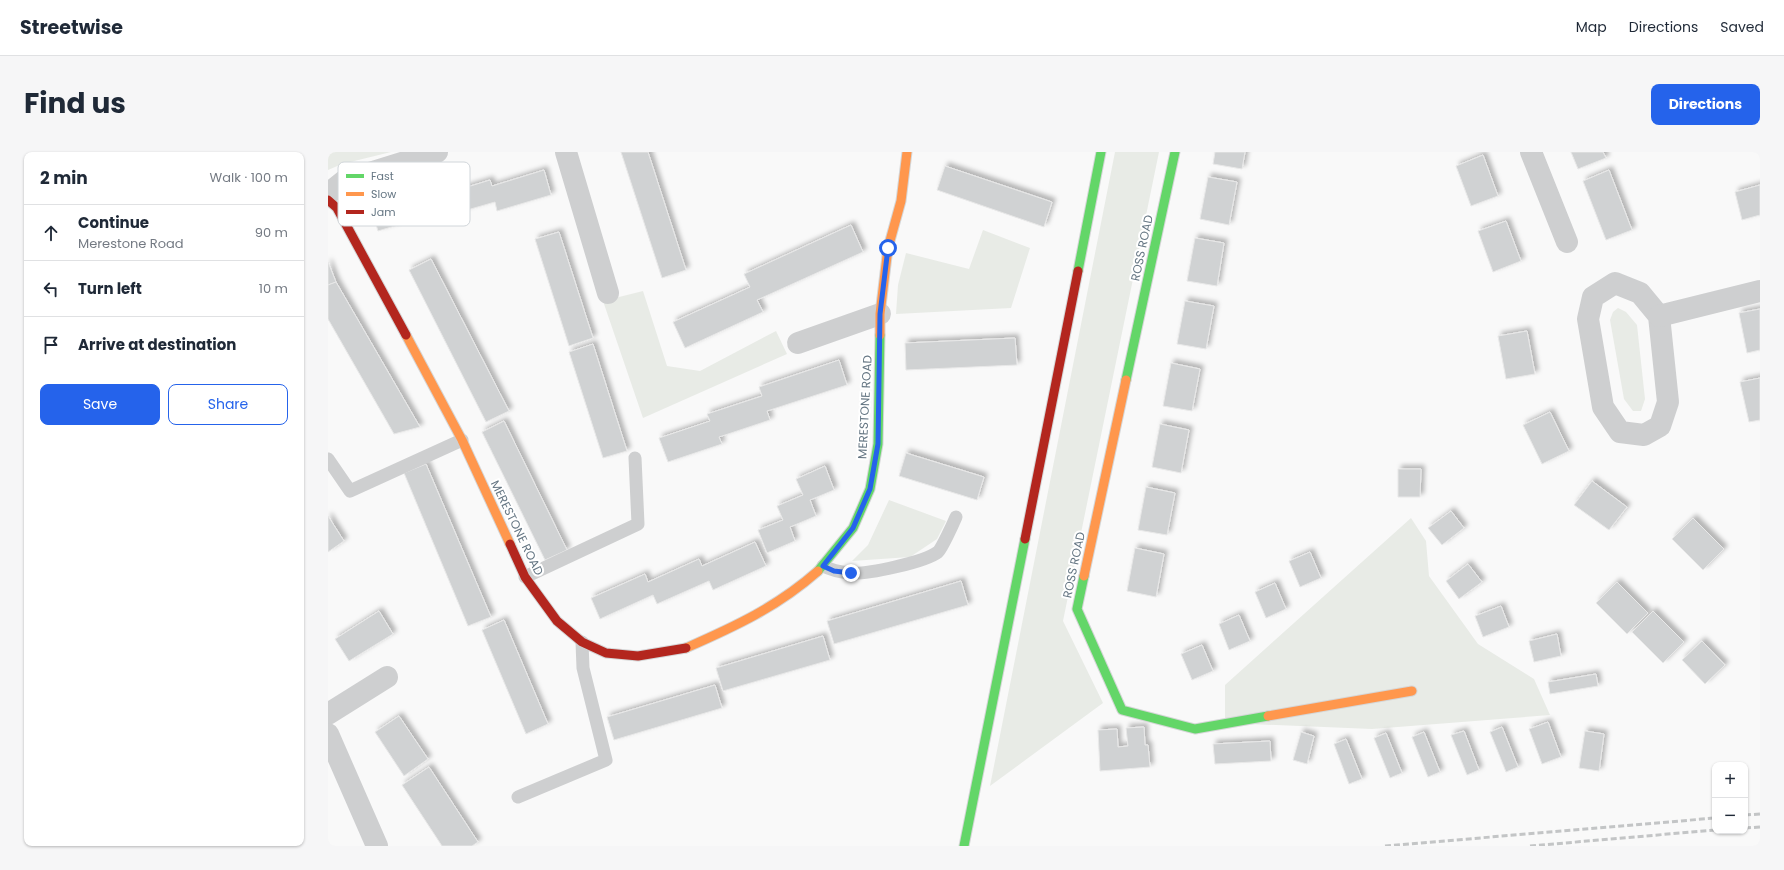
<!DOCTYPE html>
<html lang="en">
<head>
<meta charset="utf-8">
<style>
  body { margin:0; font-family:Poppins,sans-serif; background:#f6f6f7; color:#1f2937 }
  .controls { position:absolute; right:12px; bottom:12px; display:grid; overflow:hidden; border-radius:8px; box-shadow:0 1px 3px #0004 }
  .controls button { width:36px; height:36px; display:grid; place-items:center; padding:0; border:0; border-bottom:1px solid #e0e1e3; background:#fff; color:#1f2937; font:20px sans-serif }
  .stop { position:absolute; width:12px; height:12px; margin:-9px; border:3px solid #2563eb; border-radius:50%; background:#fff }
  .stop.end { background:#2563eb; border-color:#fff; box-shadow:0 1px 4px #0008 }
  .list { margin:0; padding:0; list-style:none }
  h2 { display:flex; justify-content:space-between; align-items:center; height:52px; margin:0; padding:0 16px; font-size:17px }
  h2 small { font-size:13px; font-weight:400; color:#747a83 }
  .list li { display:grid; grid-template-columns:26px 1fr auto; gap:12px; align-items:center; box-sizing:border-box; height:56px; padding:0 16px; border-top:1px solid #e0e1e3 }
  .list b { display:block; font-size:15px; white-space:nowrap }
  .list p { margin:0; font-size:13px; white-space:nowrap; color:#747a83 }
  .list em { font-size:13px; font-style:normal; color:#747a83 }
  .actions { display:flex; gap:8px; padding:12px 16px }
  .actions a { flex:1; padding:9px 0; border:1px solid #2563eb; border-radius:8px; text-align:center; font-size:14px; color:#2563eb }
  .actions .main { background:#2563eb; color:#fff }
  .icon { flex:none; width:22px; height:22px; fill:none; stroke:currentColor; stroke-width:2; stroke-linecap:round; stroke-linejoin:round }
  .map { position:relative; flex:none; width:1432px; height:694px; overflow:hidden; border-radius:8px }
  header { display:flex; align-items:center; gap:24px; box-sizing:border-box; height:56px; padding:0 20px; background:#fff; border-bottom:1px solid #e0e1e3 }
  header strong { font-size:19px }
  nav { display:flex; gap:22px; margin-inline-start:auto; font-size:14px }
  .intro { display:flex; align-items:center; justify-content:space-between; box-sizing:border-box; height:96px; padding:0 24px }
  h1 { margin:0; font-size:28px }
  .button { padding:10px 18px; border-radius:8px; background:#2563eb; color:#fff; font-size:14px; font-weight:700 }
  main { display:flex; gap:24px; padding:0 24px }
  aside { flex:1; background:#fff; border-radius:8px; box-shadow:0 1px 3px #0004 }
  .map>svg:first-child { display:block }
</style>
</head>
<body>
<header>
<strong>Streetwise</strong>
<nav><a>Map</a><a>Directions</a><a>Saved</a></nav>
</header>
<div class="intro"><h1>Find us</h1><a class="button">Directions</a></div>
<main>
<aside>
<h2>2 min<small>Walk · 100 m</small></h2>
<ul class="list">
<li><svg class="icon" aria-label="ahead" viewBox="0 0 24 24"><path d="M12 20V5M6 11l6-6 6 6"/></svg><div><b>Continue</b><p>Merestone Road</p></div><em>90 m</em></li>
<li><svg class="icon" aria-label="left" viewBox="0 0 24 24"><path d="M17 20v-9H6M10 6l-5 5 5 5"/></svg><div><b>Turn left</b></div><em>10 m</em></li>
<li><svg class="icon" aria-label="arrive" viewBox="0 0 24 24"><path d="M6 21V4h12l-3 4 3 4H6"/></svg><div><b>Arrive at destination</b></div></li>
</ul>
<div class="actions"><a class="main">Save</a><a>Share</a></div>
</aside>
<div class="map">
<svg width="1432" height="694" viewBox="0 0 1432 694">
  <defs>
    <filter id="shadow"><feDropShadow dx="3.5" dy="-3.5" stdDeviation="2" flood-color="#0004"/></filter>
  </defs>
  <rect width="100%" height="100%" fill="#f9f9f9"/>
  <!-- green -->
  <g fill="#e8ebe6">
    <path d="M0 0H63L14 12 0 18Z"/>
    <path d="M787 0H831L735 469 775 551 662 634Z"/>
    <path d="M655 78 702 96 683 156 568 162 570 133 578 101 641 117Z"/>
    <path d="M315 139 339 214 372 219 448 179 459 202 315 266 275 149Z"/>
    <path d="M1290 156 1298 160 1309 173 1317 247 1313 259H1305L1296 247 1282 168 1285 160Z"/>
    <path d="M561 348 618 369 609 387 582 405 524 409 540 393Z"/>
    <path d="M1083 366 1098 389 1101 424 1150 492 1206 527 1222 563 1044 577 897 571V533Z"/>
  </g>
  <!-- building -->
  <g fill="#d0d2d3" stroke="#e8e8e8" filter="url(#shadow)">
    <path d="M293 0H320L358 118 334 126Z"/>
    <path d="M887 0H917L914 17 885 12Z"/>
    <path d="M1243 0H1275L1278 6 1250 17Z"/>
    <path d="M1155 3 1170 44 1143 54 1128 14Z"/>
    <path d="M617 14 724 50 716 75 609 38Z"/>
    <path d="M216 18 223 43 169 59 167 50 115 65 114 60 50 79 43 56 108 36 110 44 162 28 164 34Z"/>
    <path d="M1281 18 1304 78 1278 88 1255 29Z"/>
    <path d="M880 25 909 30 901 73 872 67Z"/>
    <path d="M1432 33V63L1414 68 1407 40Z"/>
    <path d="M1178 69 1193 109 1165 120 1150 79Z"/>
    <path d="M523 73 535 100 429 148 435 160 357 196 345 170 422 135 416 122Z"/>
    <path d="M231 80 265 186 241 194 207 87Z"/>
    <path d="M867 86 896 91 889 134 859 129Z"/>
    <path d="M103 107 181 259 158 270 81 118Z"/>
    <path d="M0 110 8 130 0 133Z"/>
    <path d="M8 130 92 275 66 282 0 167V133Z"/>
    <path d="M857 149 886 154 878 197 849 192Z"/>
    <path d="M1432 157V198L1419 201 1411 161Z"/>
    <path d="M1199 179 1207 222 1178 227 1170 184Z"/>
    <path d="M687 186 689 213 578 218 577 191Z"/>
    <path d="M265 192 299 299 275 306 241 200Z"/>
    <path d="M511 208 519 233 439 259 442 268 391 285 394 292 340 310 331 286 382 269 379 262 434 244 431 235Z"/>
    <path d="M843 211 872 217 864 259 835 254Z"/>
    <path d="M1432 226V268L1421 270 1412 230Z"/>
    <path d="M1222 260 1241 299 1214 312 1195 273Z"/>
    <path d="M176 269 239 398 217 408 154 280Z"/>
    <path d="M832 272 861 278 853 321 824 315Z"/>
    <path d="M578 301 656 325 649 348 571 324Z"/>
    <path d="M98 312 163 465 140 474 76 321Z"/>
    <path d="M497 314 506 338 482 348 488 364 462 375 467 389 439 401 430 378 455 368 449 354 475 343 468 327Z"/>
    <path d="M1070 317H1093L1092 345H1070Z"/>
    <path d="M1264 329 1299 355 1281 378 1246 353Z"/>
    <path d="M818 335 847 341 839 383 810 378Z"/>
    <path d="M1123 359 1136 376 1114 393 1100 376Z"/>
    <path d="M0 364 16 389 0 400Z"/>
    <path d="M1365 366 1396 397 1375 418 1344 387Z"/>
    <path d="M427 390 438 414 385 438 381 429 329 452 325 443 272 467 263 446 317 422 320 430 371 407 374 414Z"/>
    <path d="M807 396 836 402 828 445 799 439Z"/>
    <path d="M982 400 993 426 972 435 961 409Z"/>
    <path d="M1140 412 1154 430 1131 447 1118 429Z"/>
    <path d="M633 429 640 453 506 492 499 469Z"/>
    <path d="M1289 430 1320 461 1299 482 1268 451Z"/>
    <path d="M947 431 958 457 938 466 927 440Z"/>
    <path d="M1173 454 1181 475 1155 485 1147 464Z"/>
    <path d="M51 459 65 482 21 509 7 487Z"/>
    <path d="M1325 459 1356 490 1335 511 1304 480Z"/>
    <path d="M911 463 922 489 901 498 891 472Z"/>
    <path d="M176 468 220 572 198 582 154 478Z"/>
    <path d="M1229 482 1233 504 1206 510 1201 489Z"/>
    <path d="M495 484 502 508 395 539 388 516Z"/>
    <path d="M1374 489 1397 513 1377 532 1354 508Z"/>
    <path d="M874 493 885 519 864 528 853 502Z"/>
    <path d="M1268 522 1270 534 1222 542 1220 530Z"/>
    <path d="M387 533 394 556 286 588 279 565Z"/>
    <path d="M71 564 100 607 76 624 47 580Z"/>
    <path d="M1220 570 1233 605 1214 612 1201 577Z"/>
    <path d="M816 575 817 593H820L822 615 772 619 770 578 789 577 790 595 800 594 798 576Z"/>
    <path d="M1174 575 1190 615 1178 620 1162 580Z"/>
    <path d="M1136 579 1151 618 1139 623 1123 583Z"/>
    <path d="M1257 579 1276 582 1271 619 1251 616Z"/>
    <path d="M973 580 986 584 979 612 965 608Z"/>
    <path d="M1096 580 1112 620 1100 625 1084 585Z"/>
    <path d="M1058 581 1074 621 1062 626 1046 586Z"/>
    <path d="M1018 587 1034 627 1021 632 1006 592Z"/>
    <path d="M942 589 943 609 887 612 885 592Z"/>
    <path d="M101 615 150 690 144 694H114L74 633Z"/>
  </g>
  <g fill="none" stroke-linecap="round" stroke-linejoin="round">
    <defs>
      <g id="fast">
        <path d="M750 119 773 0"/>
        <path d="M798 228 847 0"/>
        <path d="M490 419 525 376 542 337 550 292 552 183"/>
        <path d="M756 424 749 457 794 558 867 577 940 564"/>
        <path d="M636 694 697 387"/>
      </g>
      <g id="slow">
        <path d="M78 183 134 288 182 392"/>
        <path d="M552 183V162L560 96 573 49 579 0"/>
        <path d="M756 424 798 228"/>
        <path d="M358 496C408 474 449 455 490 419"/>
        <path d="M940 564 1084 539"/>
      </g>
      <g id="jam">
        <path d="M0 48 9 56 78 183"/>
        <path d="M697 387 750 119"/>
        <path d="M182 392 197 425 229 469 254 490 278 501 310 504 358 496"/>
      </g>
    </defs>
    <!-- fast casing -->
    <use href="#fast" stroke="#d5d6d7" stroke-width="11"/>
    <!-- slow casing -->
    <use href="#slow" stroke="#d5d6d7" stroke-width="11"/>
    <!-- jam casing -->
    <use href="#jam" stroke="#d5d6d7" stroke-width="11"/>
    <!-- lane -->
    <g stroke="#cecfd0" stroke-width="13">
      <path d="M0 307 22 339 134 288"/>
      <path d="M495 414C503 418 512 420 521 421 538 423 597 410 610 400 614 396 625 372 628 365"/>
      <path d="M197 425 310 372 307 306"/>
      <path d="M190 645 278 608 255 516 254 490"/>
    </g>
    <!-- street -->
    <g stroke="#cecfd0" stroke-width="22">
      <path d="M238 0 280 141"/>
      <path d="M1203 0 1239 90"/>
      <path d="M0 42 16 29 109 0"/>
      <path d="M1287 131 1312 141 1331 164 1340 250 1332 274 1316 283 1292 280 1275 255 1260 167 1265 145Z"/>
      <path d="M1331 164 1432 139"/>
      <path d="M470 191 552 162"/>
      <path d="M0 562 59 525"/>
      <path d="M0 582 49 694"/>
    </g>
    <!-- fast -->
    <use href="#fast" stroke="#63d668" stroke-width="9"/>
    <!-- slow -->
    <use href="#slow" stroke="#ff974d" stroke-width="9"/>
    <!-- jam -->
    <use href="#jam" stroke="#b3261e" stroke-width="9"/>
    <!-- rail -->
    <g stroke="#c3c5c6" stroke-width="3" stroke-dasharray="6 3" stroke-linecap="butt">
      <path d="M1417 663 1432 662"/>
      <path d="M1417 676 1432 675"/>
      <path d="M1057 694 1387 666"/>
      <path d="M1202 694 1387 678"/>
    </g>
  </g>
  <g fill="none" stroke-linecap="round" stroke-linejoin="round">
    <!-- route -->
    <path stroke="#2563eb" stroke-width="5" d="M523 421 506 419 495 414 525 376 542 337 550 292 552 162 560 96"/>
  </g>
  <g text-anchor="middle" stroke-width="4" stroke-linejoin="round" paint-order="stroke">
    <!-- street labels -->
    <g font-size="12" fill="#657683" stroke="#fff">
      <text transform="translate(814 96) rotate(-78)" y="4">ROSS ROAD</text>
      <text transform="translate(537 255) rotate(-87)" y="4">MERESTONE ROAD</text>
      <text transform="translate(189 376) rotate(64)" y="4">MERESTONE ROAD</text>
      <text transform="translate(746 413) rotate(-78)" y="4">ROSS ROAD</text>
    </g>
  </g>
  <!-- legend -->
  <rect x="10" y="10" width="132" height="64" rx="6" fill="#fff" stroke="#d1d6da" stroke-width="1"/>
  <rect x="18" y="22" width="18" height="4" fill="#63d668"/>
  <rect x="18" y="40" width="18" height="4" fill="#ff974d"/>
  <rect x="18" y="58" width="18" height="4" fill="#b3261e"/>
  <g font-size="11" fill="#657683">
    <text x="43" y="28">Fast</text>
    <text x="43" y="46">Slow</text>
    <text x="43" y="64">Jam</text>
  </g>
</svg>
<div class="controls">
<button>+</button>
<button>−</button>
</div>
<div class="stop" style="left:560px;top:96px"></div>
<div class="stop end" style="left:523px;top:421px"></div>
</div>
</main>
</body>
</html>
